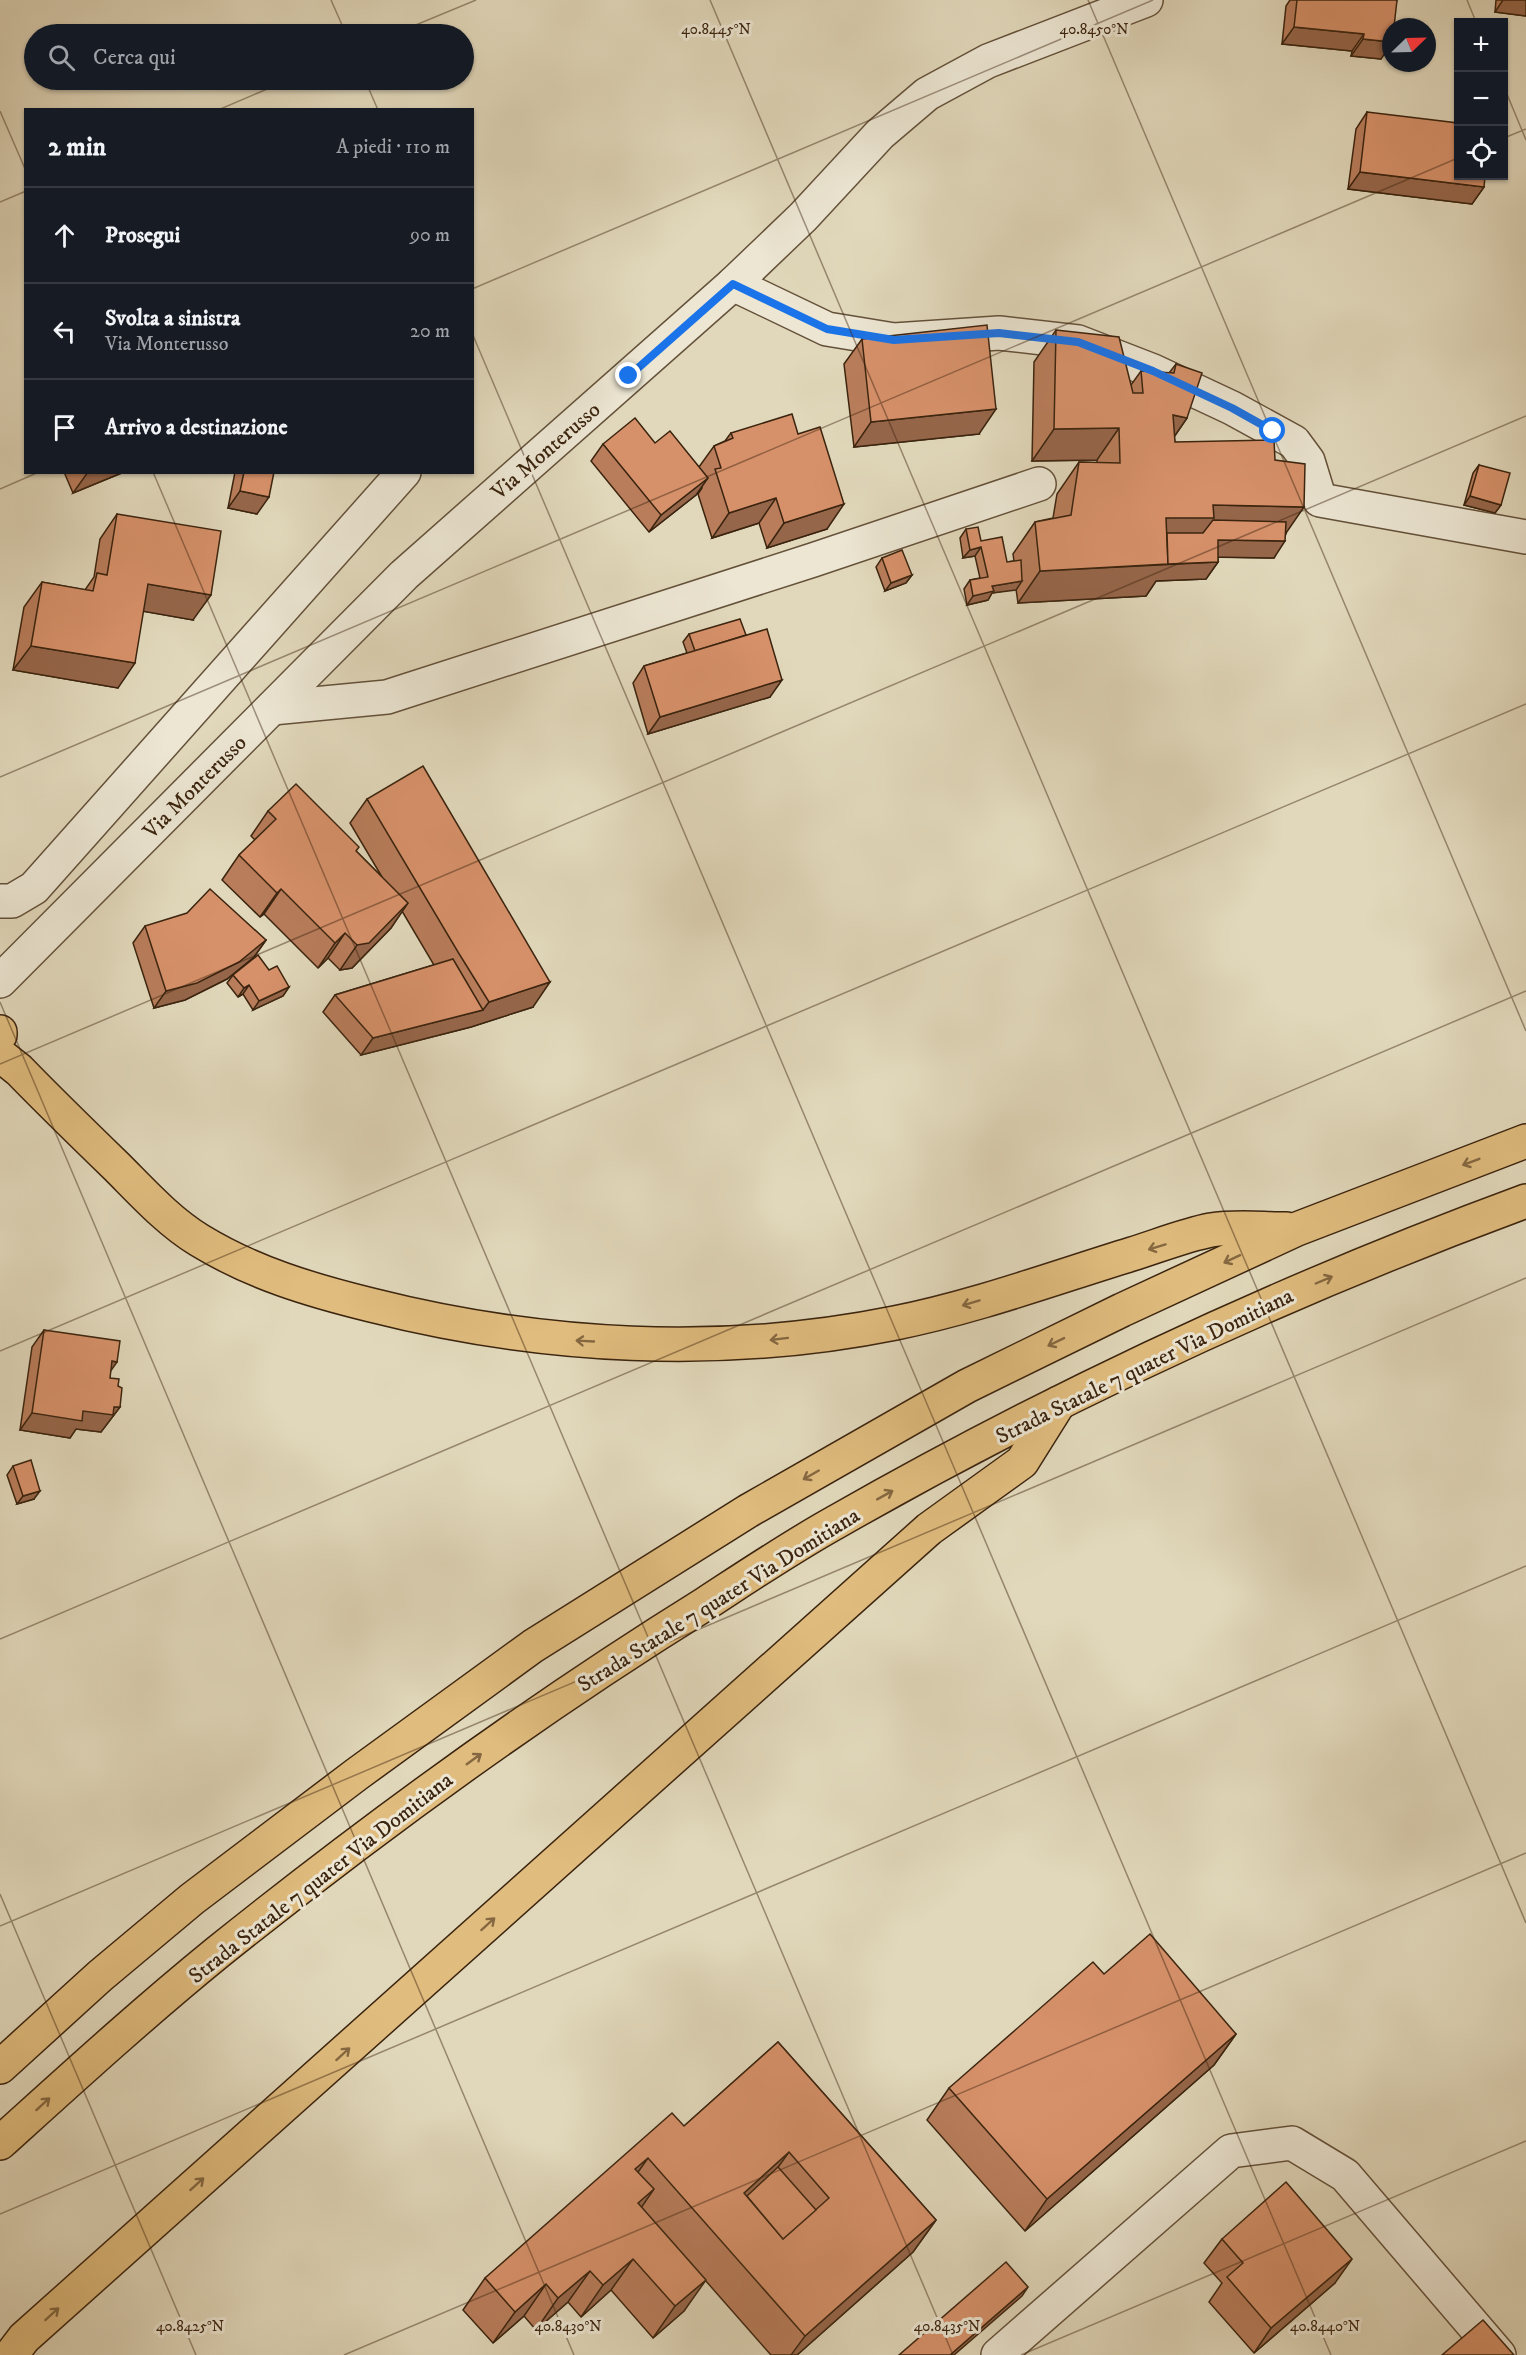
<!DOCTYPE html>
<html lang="it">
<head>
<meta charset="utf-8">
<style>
  body { margin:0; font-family:"IM FELL DW Pica",serif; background:#242831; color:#f1f3f6 }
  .controls { position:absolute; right:18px; top:18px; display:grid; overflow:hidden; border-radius:0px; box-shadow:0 2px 4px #0004 }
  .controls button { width:54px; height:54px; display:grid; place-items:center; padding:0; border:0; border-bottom:2px solid #363941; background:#171b24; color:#f1f3f6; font:30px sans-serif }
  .compass { position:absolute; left:1382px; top:18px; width:54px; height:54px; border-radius:50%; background:#171b24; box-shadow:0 2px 4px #0004; rotate:67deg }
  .stop { position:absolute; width:18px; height:18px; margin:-14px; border:4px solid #1a73e8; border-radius:50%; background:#fff }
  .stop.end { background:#1a73e8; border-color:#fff; box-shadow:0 2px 6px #0008 }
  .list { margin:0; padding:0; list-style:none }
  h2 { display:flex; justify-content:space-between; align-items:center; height:78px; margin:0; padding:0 24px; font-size:26px }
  h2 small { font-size:20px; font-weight:400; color:#9ea1a6 }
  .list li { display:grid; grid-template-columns:39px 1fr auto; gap:18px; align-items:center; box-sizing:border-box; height:96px; padding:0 24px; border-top:2px solid #363941 }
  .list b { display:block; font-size:22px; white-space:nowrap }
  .list p { margin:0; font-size:20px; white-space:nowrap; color:#9ea1a6 }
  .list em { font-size:20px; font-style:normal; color:#9ea1a6 }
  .icon { flex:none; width:33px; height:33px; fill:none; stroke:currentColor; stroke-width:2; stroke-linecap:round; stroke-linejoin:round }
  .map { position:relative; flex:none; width:1526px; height:2355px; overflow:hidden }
  .search { position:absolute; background:#171b24; box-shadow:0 2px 4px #0004; left:24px; top:24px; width:450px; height:66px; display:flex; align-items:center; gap:15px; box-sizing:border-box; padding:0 21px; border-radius:33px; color:#9ea1a6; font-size:22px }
  .panel { position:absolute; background:#171b24; box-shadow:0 2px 4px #0004; left:24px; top:108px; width:450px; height:366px; border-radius:0px }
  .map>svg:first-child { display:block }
</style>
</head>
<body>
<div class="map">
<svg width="1526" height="2355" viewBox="0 0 1526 2355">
  <rect width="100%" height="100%" fill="#e1d8bb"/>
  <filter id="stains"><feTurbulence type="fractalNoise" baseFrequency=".00333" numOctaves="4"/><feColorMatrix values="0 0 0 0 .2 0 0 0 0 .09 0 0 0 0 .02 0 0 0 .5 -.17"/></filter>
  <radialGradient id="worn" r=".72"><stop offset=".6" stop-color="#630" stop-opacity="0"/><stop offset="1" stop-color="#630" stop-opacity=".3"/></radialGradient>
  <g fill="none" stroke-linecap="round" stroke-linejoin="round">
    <defs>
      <g id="minor">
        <path d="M733 284 827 329 894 340 999 333 1078 342 1153 371 1232 408 1294 442 1308 461 1320 500 1526 537"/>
        <path d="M272 708 387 697 813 560 1039 484"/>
        <path d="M0 901H12L34 888 404 472"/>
        <path d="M0 981 404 575 733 284 803 217 880 134 927 94 988 61 1146 0"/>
        <path d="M998 2355 1231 2151 1292 2143 1345 2175 1499 2355"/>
      </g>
      <path id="major" d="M0 1032V1035"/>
      <g id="highway">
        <path d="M0 1055 19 1070C51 1103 84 1135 117 1167 142 1192 168 1221 199 1240 253 1273 310 1290 371 1305 541 1348 722 1358 895 1323 975 1307 1054 1278 1132 1254 1158 1246 1185 1235 1211 1230 1235 1226 1262 1229 1286 1229"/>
        <path d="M0 2067 100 1976 192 1899 357 1774 533 1646 748 1511 967 1386 1122 1310 1297 1229 1526 1141"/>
        <path d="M0 2143C72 2078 143 2013 218 1952 374 1827 536 1709 705 1604 748 1576 791 1547 836 1522 1057 1396 1287 1289 1526 1201"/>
        <path d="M11 2355 24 2338 929 1529 1022 1462 1059 1403"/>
      </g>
    </defs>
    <!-- minor casing -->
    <use href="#minor" stroke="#64513a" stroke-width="36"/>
    <!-- major casing -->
    <use href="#major" stroke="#3b240f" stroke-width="36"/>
    <!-- highway casing -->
    <use href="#highway" stroke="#3b240f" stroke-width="36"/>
    <!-- minor -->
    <use href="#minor" stroke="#ece6d3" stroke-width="33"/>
    <!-- major -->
    <use href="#major" stroke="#e0bc7e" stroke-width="33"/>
    <!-- highway -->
    <use href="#highway" stroke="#e0bc7e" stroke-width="33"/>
  </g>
  <!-- wall -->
  <g fill="#b97d5b" stroke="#3b240f" stroke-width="1.5">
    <path d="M1290 0H1397L1381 59 1351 56 1352 51 1282 44 1286 6Z"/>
    <path d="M1496 0H1526V16L1495 12Z"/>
    <path d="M1367 112 1484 187 1472 204 1348 189 1356 129Z"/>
    <path d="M1056 330 1131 385 1141 371 1169 373 1176 364 1187 418 1174 437 1175 442 1275 460 1286 534 1274 558 1218 557V562L1206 579 1156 581 1146 596 1018 603 1016 589 992 593 988 600 967 605 964 589 970 580 980 578 975 556 963 558 960 538 966 529 1007 562 1014 561 1013 554 1035 522 1053 518 1057 494 1079 462 1097 463V460L1032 461 1034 362Z"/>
    <path d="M862 339 979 434 854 447 844 364Z"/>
    <path d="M731 433 827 529 767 548 759 523 712 538 698 494 702 488V486L696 495 649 532 591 461 603 444 655 443 699 467 714 446 725 441Z"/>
    <path d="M1479 465 1501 505 1495 513 1464 505 1473 473Z"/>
    <path d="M64 472H124L73 493Z"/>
    <path d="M235 472H274L257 514 228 508Z"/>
    <path d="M117 514 193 620 143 611 118 688 13 670 24 607 42 582 85 590 94 577 100 539Z"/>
    <path d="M882 558 912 575 906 583 885 591 876 567Z"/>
    <path d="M689 634 746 635 770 697 648 734 633 683 644 666 687 653 683 642Z"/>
    <path d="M367 799 533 1007 471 1027 361 1055 323 1012 335 995 434 965 402 911 391 928 352 968 340 970 328 958 318 968 264 914 260 917 222 880 239 855 255 840 251 836 268 811 356 851 382 877 350 823Z"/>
    <path d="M145 926 266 940 254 957 227 979 185 1000 154 1008 133 943Z"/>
    <path d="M269 970 289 987 283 996 253 1010 243 994 238 997 227 983 233 975Z"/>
    <path d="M44 1330 110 1371V1378L118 1386 120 1407 101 1432 76 1429 70 1438 20 1430 32 1347Z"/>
    <path d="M13 1466 34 1499 17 1504 7 1475Z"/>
    <path d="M1104 1974 1236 2034 1214 2065 1025 2231 927 2120 949 2088Z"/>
    <path d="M778 2042 936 2220 913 2252 797 2355H771L705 2280 684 2311 653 2338 611 2290 581 2317 568 2302 536 2330 524 2316 493 2343 463 2310 485 2278 684 2126Z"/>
    <path d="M1222 2239 1335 2283 1254 2353 1209 2302 1222 2283 1204 2263Z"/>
  </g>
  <!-- shaded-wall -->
  <g fill="#96664a" stroke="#3b240f" stroke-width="1.5">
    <path d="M1503 0H1526V16L1495 12Z"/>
    <path d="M1294 27 1364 34 1352 51 1282 44Z"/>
    <path d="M1363 39 1391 42V45L1381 59 1351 56Z"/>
    <path d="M1360 172 1484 187 1472 204 1348 189Z"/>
    <path d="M996 409 979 434 854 447 871 422Z"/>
    <path d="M1173 415 1187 418 1165 450Z"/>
    <path d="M1119 428 1097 460 1032 461 1054 429Z"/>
    <path d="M88 472H124L73 493Z"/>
    <path d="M708 478 696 495 649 532 661 515Z"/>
    <path d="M240 491 269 497 257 514 228 508Z"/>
    <path d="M1470 496 1501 505 1495 513 1464 505Z"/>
    <path d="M776 498 759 523 712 538 729 513Z"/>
    <path d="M844 504 827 529 767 548 784 523Z"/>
    <path d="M1213 505 1304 507 1282 539 1201 537 1144 550 1166 518Z"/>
    <path d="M1218 540 1285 541 1274 558 1206 557Z"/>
    <path d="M981 547 975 556 963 558 970 550Z"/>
    <path d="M1218 562 1206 579 1156 581 1146 596 1018 603 1040 571Z"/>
    <path d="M912 575 906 583 885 591 891 583Z"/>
    <path d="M1022 581 1016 590 992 593 988 600 967 605 973 596 992 586Z"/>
    <path d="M148 584 211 595 193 620 130 609Z"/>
    <path d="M31 646 135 663 118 688 13 670Z"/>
    <path d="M782 680 770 697 648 734 660 717Z"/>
    <path d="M281 889 264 914 260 917 277 893Z"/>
    <path d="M408 903 391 928 352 968 340 970 357 945Z"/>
    <path d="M345 933 328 958 318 968 335 943Z"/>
    <path d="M266 940 254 957 227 979 185 1000 154 1008 166 991Z"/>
    <path d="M550 982 533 1007 471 1027 361 1055 373 1038 483 1010 489 1002Z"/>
    <path d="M249 985 243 994 238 997 244 988Z"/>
    <path d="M289 987 283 996 253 1010 259 1001Z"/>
    <path d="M112 1361 117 1362 105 1379Z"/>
    <path d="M114 1407H120L101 1432 76 1429 70 1438 20 1430 32 1413 83 1411Z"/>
    <path d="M40 1491 34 1499 17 1504 23 1496Z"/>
    <path d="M1236 2034 1214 2065 1025 2231 1047 2199Z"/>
    <path d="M789 2152 766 2184 736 2211 744 2193Z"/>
    <path d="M648 2158 626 2189 635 2169Z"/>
    <path d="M654 2189 632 2221 638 2203Z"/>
    <path d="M936 2220 913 2252 797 2355H791L805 2336Z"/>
    <path d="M633 2259 611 2290 581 2317 603 2285Z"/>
    <path d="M1352 2259 1335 2283 1254 2353 1271 2328Z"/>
    <path d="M590 2271 568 2302 536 2330 558 2298Z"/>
    <path d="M706 2280 684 2311 653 2338 675 2306Z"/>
    <path d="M546 2284 524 2316 493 2343 515 2312Z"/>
    <path d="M1028 2287 1022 2296 954 2355H950Z"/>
  </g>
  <!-- building -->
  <g fill="#d7916a" stroke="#3b240f" stroke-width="1.5" fill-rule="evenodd">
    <path d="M1297 0H1397L1394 27H1391V42L1363 39 1364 34 1294 27Z"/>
    <path d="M1367 112 1458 123V176H1485L1484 187 1360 172Z"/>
    <path d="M987 325 996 409 871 422 862 339Z"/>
    <path d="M1056 330 1119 337 1133 393H1143L1141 371 1174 373 1176 364 1202 373 1187 418 1173 415 1175 442 1274 440 1275 460 1305 464 1304 507 1213 505 1214 518H1166L1168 564 1040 571 1035 522 1071 515 1079 462 1120 463 1119 428 1054 429Z"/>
    <path d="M792 414 798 434 820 427 844 504 784 523 776 498 729 513 715 469 721 468 714 446 733 438 731 433Z"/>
    <path d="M635 418 655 443 670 431 708 478 661 515 603 444Z"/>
    <path d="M1479 465 1510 473 1501 505 1470 496Z"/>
    <path d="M244 472H274L269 497 240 491Z"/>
    <path d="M117 514 221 531 211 595 148 584 135 663 31 646 42 582 93 591 97 573 107 575Z"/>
    <path d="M1213 520 1286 522 1285 541 1218 540V562L1168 564 1167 533H1203Z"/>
    <path d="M978 527 981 541 1002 537 1007 562 1021 560 1022 581 992 586 994 591 973 596 970 580 988 577 981 547 970 550 966 529Z"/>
    <path d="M902 550 912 575 891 583 882 558Z"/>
    <path d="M740 619 746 635 695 651 689 634Z"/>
    <path d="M767 629 782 680 660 717 644 666Z"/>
    <path d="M423 766 550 982 489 1002 458 952 367 799Z"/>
    <path d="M296 784 359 847 356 851 408 903 369 943 357 945 345 933 335 943 281 889 277 893 239 855 276 819 268 811Z"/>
    <path d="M210 889 266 940 239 962 197 983 166 991 145 926 187 913Z"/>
    <path d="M258 955 269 970 277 966 289 987 259 1001 249 985 244 988 233 975Z"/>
    <path d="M453 959 483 1010 373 1038 335 995Z"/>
    <path d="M44 1330 120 1341 117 1362 112 1361 110 1378 119 1379 118 1386 122 1388 120 1407H114L113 1415 83 1411 82 1421 32 1413Z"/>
    <path d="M31 1460 40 1491 23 1496 13 1466Z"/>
    <path d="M1150 1934 1236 2034 1047 2199 949 2088 1093 1962 1104 1974Z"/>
    <path d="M778 2042 936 2220 805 2336 648 2158 635 2169 654 2189 638 2203 706 2280 675 2306 633 2259 603 2285 590 2271 558 2298 546 2284 515 2312 485 2278 672 2113 684 2126ZM789 2152 829 2198 783 2239 744 2193Z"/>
    <path d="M778 2167 816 2210 783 2239 747 2196Z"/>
    <path d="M1286 2182 1352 2259 1271 2328 1227 2277 1243 2263 1222 2239Z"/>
    <path d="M1006 2262 1028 2287 950 2355H899Z"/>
    <path d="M1483 2320 1514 2355H1442Z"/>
  </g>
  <!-- one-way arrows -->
  <defs><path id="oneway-shaft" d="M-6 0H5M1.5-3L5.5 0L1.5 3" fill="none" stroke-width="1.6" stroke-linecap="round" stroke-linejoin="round" transform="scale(1.5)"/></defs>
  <g stroke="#856841">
    <use href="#oneway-shaft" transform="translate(1471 1162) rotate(159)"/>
    <use href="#oneway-shaft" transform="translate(1157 1247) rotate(163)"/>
    <use href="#oneway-shaft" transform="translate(1232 1259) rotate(155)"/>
    <use href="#oneway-shaft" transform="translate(1324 1280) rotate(-23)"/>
    <use href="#oneway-shaft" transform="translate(971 1303) rotate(163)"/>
    <use href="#oneway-shaft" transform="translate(779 1339) rotate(173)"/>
    <use href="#oneway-shaft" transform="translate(585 1341) rotate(-177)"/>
    <use href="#oneway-shaft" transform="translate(1056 1342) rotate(154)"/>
    <use href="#oneway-shaft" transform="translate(811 1475) rotate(150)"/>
    <use href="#oneway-shaft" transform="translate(885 1495) rotate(-29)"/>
    <use href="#oneway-shaft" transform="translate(474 1759) rotate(-36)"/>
    <use href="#oneway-shaft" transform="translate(488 1924) rotate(-42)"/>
    <use href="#oneway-shaft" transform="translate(343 2054) rotate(-42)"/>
    <use href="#oneway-shaft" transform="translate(43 2104) rotate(-42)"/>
    <use href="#oneway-shaft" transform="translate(197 2184) rotate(-42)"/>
    <use href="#oneway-shaft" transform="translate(52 2314) rotate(-42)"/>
  </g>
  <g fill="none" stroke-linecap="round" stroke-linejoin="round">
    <!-- route -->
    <path stroke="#1a73e8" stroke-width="8" d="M629 376 733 284 827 329 894 340 999 333 1078 342 1153 371 1232 408 1273 431"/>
  </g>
  <!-- ticks -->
  <path fill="none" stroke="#3b240f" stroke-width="1.5" stroke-opacity="0.45" d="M331 0 346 34M710 0 1526 1923M1088 0 1526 1031M1467 0 1476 22M394 34 476 0M365 80 378 110M1504 87 1526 140M218 110 288 80M0 111 26 171M1504 138 1526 129M0 202 26 191M472 289 1153 0M472 333 1331 2355M153 472 953 2355M0 489 39 472M0 777 1458 158M0 1002 574 2355M0 1064 1526 416M0 1351 1526 704M0 1639 1526 991M0 1894 196 2355M0 1926 1526 1278M0 2214 1526 1566M344 2355 1526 1853M1021 2355 1526 2141"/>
  <g text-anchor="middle" stroke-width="6" stroke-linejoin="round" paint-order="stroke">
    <!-- street labels -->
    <g font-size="22" fill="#3b240f" stroke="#ece6d3">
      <text transform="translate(545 450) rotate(-41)" y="8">Via Monterusso</text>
      <text transform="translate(194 786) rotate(-45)" y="8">Via Monterusso</text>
      <text transform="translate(1144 1365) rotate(-26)" y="8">Strada Statale 7 quater Via Domitiana</text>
      <text transform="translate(718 1599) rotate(-32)" y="8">Strada Statale 7 quater Via Domitiana</text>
      <text transform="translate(320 1877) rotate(-38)" y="8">Strada Statale 7 quater Via Domitiana</text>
    </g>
  </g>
  <g font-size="15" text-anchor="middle" fill="#3b240f" stroke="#ece6d3" stroke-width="6" stroke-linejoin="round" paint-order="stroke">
    <text x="716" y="34">40.8445°N</text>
    <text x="1094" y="34">40.8450°N</text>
    <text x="190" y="2331">40.8425°N</text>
    <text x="568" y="2331">40.8430°N</text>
    <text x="947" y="2331">40.8435°N</text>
    <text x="1325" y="2331">40.8440°N</text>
  </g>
  <rect width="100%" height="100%" filter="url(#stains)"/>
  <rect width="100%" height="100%" fill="url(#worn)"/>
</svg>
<div class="controls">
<button>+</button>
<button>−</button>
<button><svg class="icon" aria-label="locate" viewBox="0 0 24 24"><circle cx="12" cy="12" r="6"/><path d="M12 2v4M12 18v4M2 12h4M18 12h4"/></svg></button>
</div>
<svg class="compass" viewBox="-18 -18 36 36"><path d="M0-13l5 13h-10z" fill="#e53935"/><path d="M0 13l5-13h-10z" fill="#9ea1a6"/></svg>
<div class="stop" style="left:1273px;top:431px"></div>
<div class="stop end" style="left:629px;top:376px"></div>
<div class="search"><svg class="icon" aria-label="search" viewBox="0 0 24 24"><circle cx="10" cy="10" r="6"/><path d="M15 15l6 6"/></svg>Cerca qui</div>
<section class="panel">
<h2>2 min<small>A piedi · 110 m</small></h2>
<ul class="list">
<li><svg class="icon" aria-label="ahead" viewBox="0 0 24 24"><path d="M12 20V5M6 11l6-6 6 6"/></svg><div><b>Prosegui</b></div><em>90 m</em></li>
<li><svg class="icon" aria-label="left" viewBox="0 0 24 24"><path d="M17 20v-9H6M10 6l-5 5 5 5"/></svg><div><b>Svolta a sinistra</b><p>Via Monterusso</p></div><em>20 m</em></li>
<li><svg class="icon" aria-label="arrive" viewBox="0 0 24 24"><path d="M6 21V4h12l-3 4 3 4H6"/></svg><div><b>Arrivo a destinazione</b></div></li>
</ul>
</section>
</div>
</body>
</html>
